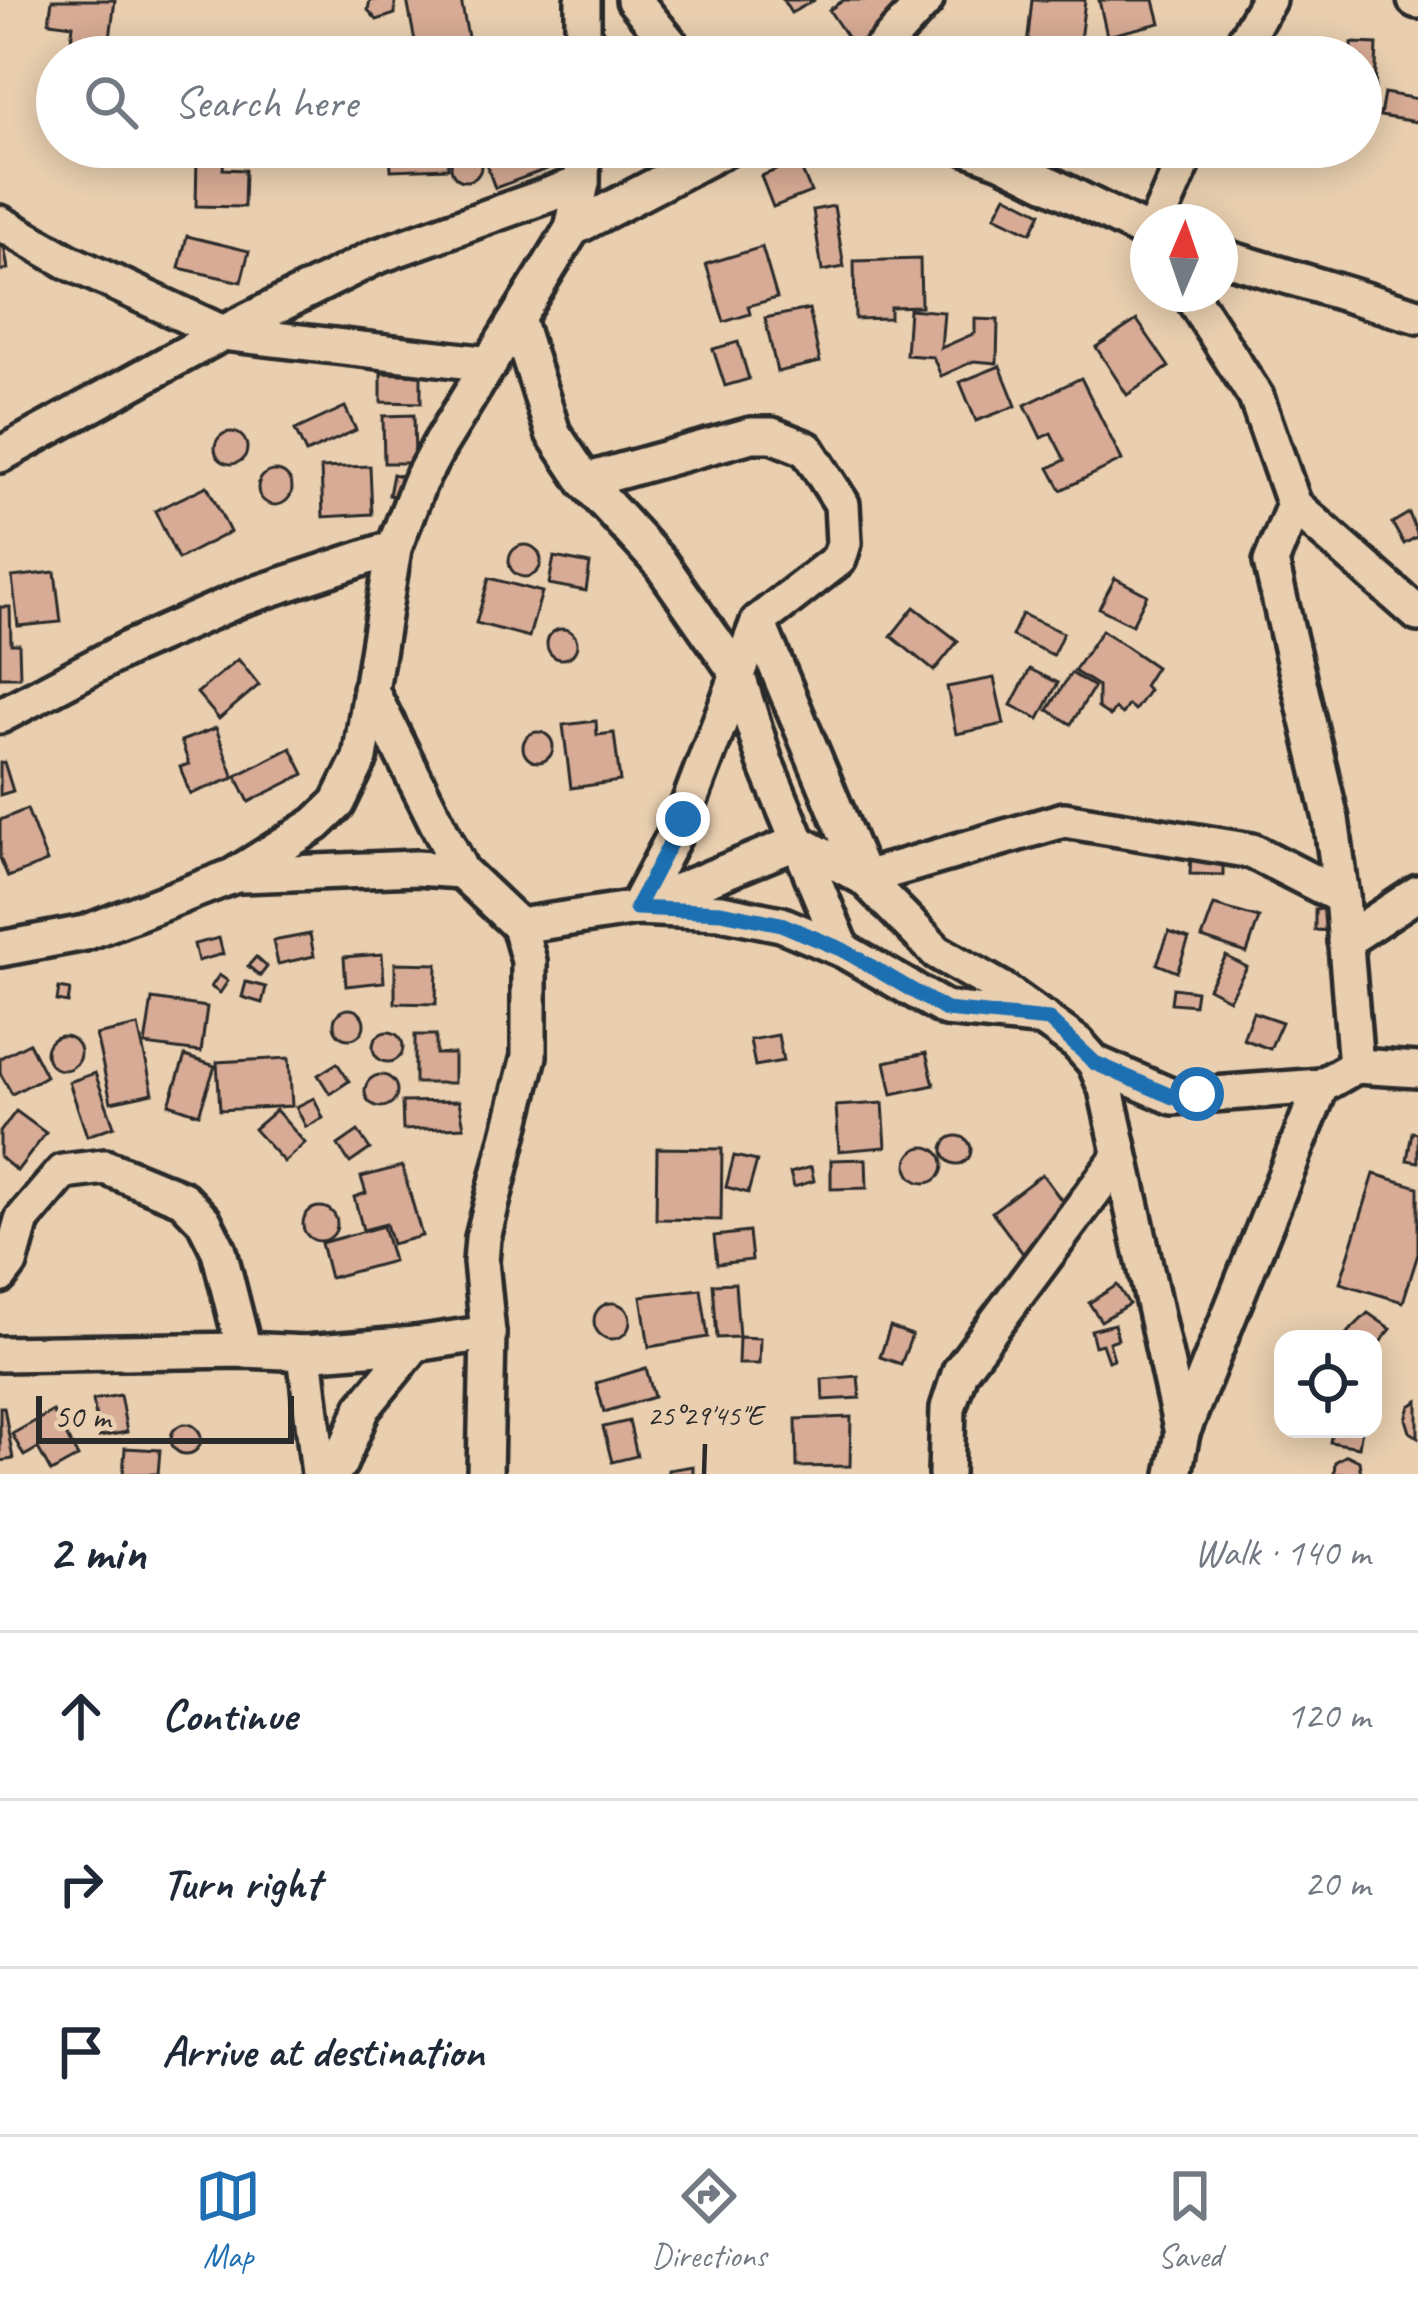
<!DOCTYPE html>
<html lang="en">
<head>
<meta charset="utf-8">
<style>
  body { margin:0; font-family:Caveat,sans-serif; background:#f2f2f3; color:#1f2937 }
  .controls { position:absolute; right:36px; bottom:36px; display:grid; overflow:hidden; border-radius:24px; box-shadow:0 6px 30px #0003 }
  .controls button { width:108px; height:108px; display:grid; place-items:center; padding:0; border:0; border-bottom:3px solid #e0e1e3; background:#fff; color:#1f2937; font:60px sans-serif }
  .compass { position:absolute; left:1130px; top:204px; width:108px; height:108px; border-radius:50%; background:#fff; box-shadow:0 6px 30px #0003; rotate:2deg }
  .scale { position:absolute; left:36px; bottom:30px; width:258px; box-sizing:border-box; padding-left:12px; border:6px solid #2b2b2b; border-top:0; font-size:33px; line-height:42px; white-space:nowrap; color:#2b2b2b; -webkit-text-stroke:9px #e9cfb0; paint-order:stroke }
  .stop { position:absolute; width:36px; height:36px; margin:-27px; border:9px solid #1f6fb2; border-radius:50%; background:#fff }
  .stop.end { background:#1f6fb2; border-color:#fff; box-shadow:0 3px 12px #0008 }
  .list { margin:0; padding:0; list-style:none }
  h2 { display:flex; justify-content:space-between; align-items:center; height:156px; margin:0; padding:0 48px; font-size:51px }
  h2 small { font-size:39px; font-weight:400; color:#747a83 }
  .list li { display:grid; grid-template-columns:78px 1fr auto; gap:36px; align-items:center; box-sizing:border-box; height:168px; padding:0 48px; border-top:3px solid #e0e1e3 }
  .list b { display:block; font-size:45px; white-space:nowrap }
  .list em { font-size:39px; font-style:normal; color:#747a83 }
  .icon { flex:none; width:66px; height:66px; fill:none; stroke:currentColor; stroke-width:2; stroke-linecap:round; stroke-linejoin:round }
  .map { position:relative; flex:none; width:1418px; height:1474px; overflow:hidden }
  .search { position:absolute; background:#fff; box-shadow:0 6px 30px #0003; left:36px; right:36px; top:36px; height:132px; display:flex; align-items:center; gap:30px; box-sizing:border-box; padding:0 42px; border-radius:66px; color:#747a83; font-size:45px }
  .sheet { height:660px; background:#fff }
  nav { display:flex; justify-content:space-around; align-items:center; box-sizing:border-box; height:168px; border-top:3px solid #e0e1e3; background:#fff; font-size:33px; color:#747a83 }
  nav a { display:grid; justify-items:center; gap:6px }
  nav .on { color:#1f6fb2 }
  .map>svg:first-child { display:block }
</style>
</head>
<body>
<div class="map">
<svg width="1418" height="1474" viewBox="0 0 1418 1474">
  <rect width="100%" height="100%" fill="#e9cfb0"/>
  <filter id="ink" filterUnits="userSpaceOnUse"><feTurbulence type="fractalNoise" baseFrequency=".00833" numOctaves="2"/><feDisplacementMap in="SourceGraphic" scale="24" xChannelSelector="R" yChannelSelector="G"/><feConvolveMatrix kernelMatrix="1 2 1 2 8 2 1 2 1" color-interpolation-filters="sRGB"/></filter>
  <g filter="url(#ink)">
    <!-- building -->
    <g fill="#d7ab95" stroke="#2b2b2b" stroke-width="3">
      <path d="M52 0H115L109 46 71 42 73 25 49 22Z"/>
      <path d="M370 0H395V14L377 20 368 10Z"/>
      <path d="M407 0H461L471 53 418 57Z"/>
      <path d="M783 0H815L791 13Z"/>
      <path d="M844 0H897L907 15 855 49 829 10Z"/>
      <path d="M1032 0H1085L1078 57 1026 55Z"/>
      <path d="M1099 0H1154L1160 23 1107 36Z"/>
      <path d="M1352 43 1377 44 1375 91H1361V57H1352Z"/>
      <path d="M1384 93 1418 99 1417 122 1380 116Z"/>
      <path d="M390 147H448V168L391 170Z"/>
      <path d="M489 147H539L547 169 495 188 481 150Z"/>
      <circle cx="466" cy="166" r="15"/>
      <path d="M197 156 224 157 223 169 245 170 244 207 196 206Z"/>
      <path d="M798 161 811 192 773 207 761 176Z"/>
      <path d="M1006 195 1041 213 1031 233 995 216Z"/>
      <path d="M834 206 844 267 822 271 813 210Z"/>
      <path d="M187 236 249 251 241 282 179 268Z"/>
      <path d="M3 240 8 269 0 271V241Z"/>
      <path d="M762 247 777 298 748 306 750 314 724 322 706 264Z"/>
      <path d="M920 259 921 306 890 307V318L855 319 854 261Z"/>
      <path d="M809 309 820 362 777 372 765 318Z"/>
      <path d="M909 309 944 312 941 348 975 333V319L998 320 997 363 974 361 941 376 933 357 906 355Z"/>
      <path d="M1137 320 1169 367 1127 395 1096 347Z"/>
      <path d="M738 342 749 379 725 386 713 349Z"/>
      <path d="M1000 366 1016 406 976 421 960 382Z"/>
      <path d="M381 373 421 375V403L381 402Z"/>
      <path d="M1081 378 1122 460 1061 490 1049 468 1065 460 1051 433 1041 438 1025 405Z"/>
      <path d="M345 407 356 430 306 453 295 430Z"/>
      <path d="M414 415 415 463H384L383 416Z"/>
      <circle cx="231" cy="448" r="16"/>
      <path d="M370 466 372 514 323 517 321 468Z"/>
      <circle cx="275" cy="488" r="17"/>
      <path d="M393 474 411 479 407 499 389 495Z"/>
      <path d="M207 486 230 532 178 559 155 511Z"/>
      <path d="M1409 513 1418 536 1404 544 1392 523Z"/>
      <circle cx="525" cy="561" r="16"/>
      <path d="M554 557 590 564 586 591 549 584Z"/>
      <path d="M55 572 61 622 18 626 12 577Z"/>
      <path d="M489 578 542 592 529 637 476 623Z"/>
      <path d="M1115 578 1147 595 1132 625 1099 608Z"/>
      <path d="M0 607H10L11 644H19L20 677H0Z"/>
      <path d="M914 607 958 641 934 671 891 636Z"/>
      <path d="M1022 614 1063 633 1053 655 1012 636Z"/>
      <circle cx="562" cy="644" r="15"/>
      <path d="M1102 630 1156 667 1144 686 1149 690 1135 710 1128 705 1122 714 1115 709 1110 716 1098 708V686L1074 671Z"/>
      <path d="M238 659 259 685 219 719 197 693Z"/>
      <path d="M1030 669 1058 683 1039 719 1011 705Z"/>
      <path d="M1071 673 1094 687 1071 724 1048 710Z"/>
      <path d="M994 678 1004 724 956 734 947 687Z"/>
      <path d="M596 721 597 735 614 733 620 781 571 788 563 725Z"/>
      <path d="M216 728 234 778 190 794 180 767 189 764 181 741Z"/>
      <circle cx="538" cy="747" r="15"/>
      <path d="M291 748 304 774 249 802 236 776Z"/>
      <path d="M4 762 13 791 0 795V763Z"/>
      <path d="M27 809 47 862 8 877 0 858V820Z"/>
      <path d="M1191 851 1223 852V875L1190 874Z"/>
      <path d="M1214 905 1259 918 1247 953 1202 938Z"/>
      <path d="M1315 909 1334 910 1333 931 1315 930Z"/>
      <path d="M1169 932 1189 939 1177 972 1157 964Z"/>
      <path d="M310 934 314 956 278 964 273 941Z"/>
      <path d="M219 938 223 954 198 961 194 944Z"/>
      <path d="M382 954 384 982 346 986 344 957Z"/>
      <path d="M1226 956 1247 967 1229 999 1208 988Z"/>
      <path d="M256 957 267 967 260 976 248 966Z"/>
      <path d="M395 963 437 964 436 1004 395 1003Z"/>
      <path d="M219 975 228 981 220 993 211 987Z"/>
      <path d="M246 982 266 987 262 1003 242 997Z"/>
      <path d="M59 988 70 990 68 1003 57 1001Z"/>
      <path d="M1173 988 1196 991 1194 1005 1171 1003Z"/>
      <path d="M152 999 207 1007 201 1052 145 1045Z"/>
      <circle cx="349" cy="1024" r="15"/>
      <path d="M1253 1012 1282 1022 1270 1049 1243 1039Z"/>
      <path d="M138 1026 153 1093 111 1102 96 1035Z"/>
      <circle cx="388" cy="1047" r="15"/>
      <path d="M415 1035H436V1054H454V1083H415Z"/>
      <path d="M778 1035 783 1061 755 1066 750 1040Z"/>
      <circle cx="63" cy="1053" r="17"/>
      <path d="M29 1043 46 1076 12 1094 0 1073V1058Z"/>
      <path d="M926 1053 934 1085 892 1094 885 1062Z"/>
      <path d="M185 1056 215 1066 199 1114 169 1104Z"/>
      <path d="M289 1058 292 1106 220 1110 217 1062Z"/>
      <path d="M337 1063 349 1081 330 1094 318 1075Z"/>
      <path d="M95 1073 114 1126 87 1136 69 1082Z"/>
      <circle cx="381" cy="1091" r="16"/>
      <path d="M314 1098 323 1118 306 1127 296 1107Z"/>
      <path d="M459 1101 464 1127 403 1130 402 1102Z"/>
      <path d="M883 1103 886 1147 839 1151 836 1106Z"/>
      <path d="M276 1110 305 1143 284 1162 254 1129Z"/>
      <path d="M16 1111 46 1133 17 1171 0 1157V1132Z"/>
      <path d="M358 1131 370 1149 350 1163 338 1145Z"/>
      <path d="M1412 1132 1418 1133V1162L1407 1160Z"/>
      <circle cx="957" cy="1150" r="14"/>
      <circle cx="925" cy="1165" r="18"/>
      <path d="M657 1148 722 1149 721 1220 656 1219Z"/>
      <path d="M734 1156 757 1161 748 1193 726 1187Z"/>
      <path d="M866 1159 867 1188 831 1189V1160Z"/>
      <path d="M402 1166 422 1236 392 1244 386 1224 363 1230 354 1197 366 1193 361 1177Z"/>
      <path d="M811 1167 814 1181 794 1187 790 1173Z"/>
      <path d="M1042 1174 1071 1213 1053 1233 1024 1255 992 1212Z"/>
      <path d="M1374 1174 1418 1187V1254L1403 1302 1340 1283Z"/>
      <circle cx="320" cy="1224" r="17"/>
      <path d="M383 1226 393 1261 330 1278 321 1243Z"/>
      <path d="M749 1232 752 1260 717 1264 714 1236Z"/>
      <path d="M735 1283 739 1337 717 1338 713 1284Z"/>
      <path d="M1117 1285 1129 1304 1101 1321 1089 1303Z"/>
      <path d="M701 1289 708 1337 649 1347 641 1296Z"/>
      <circle cx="612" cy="1321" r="18"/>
      <path d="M1368 1313 1391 1329 1373 1351V1339H1341Z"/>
      <path d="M1114 1324 1118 1339 1109 1342 1114 1359 1108 1361 1102 1344 1095 1346 1091 1330Z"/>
      <path d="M890 1327 912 1335 901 1364 880 1357Z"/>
      <path d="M739 1337 760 1338 759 1364H738Z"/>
      <path d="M646 1368 654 1397 604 1412 596 1383Z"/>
      <path d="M858 1376 860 1398 823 1400 822 1379Z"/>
      <path d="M120 1395 127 1432 99 1437 93 1400Z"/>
      <path d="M1418 1401V1437L1410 1432 1406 1419 1410 1406Z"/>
      <path d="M0 1407H4L13 1459 0 1461Z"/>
      <path d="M53 1411 78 1457 51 1472 38 1448 24 1456 12 1434Z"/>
      <path d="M851 1417 850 1466 797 1467 796 1419Z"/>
      <path d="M629 1421 637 1456 612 1462 603 1427Z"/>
      <circle cx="186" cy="1439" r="15"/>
      <path d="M1315 1429H1362L1359 1447 1330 1442 1332 1432Z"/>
      <path d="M125 1448 160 1450 158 1474H123Z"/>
      <path d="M1347 1455 1359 1461 1361 1474H1334L1335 1462Z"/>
      <path d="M693 1466V1474H668V1470Z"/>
    </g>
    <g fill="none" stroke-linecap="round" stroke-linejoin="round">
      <defs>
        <g id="minor">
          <path d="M583 0V57"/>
          <path d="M634 0 681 57"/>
          <path d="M1415 0 1418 1"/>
          <path d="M874 57 926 0"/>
          <path d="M1235 57 1268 0"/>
          <path d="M966 147 1001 160 1148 233"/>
          <path d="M1157 222 1190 147"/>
          <path d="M0 223 67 261 223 333 490 364"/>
          <path d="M572 229 729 147"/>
          <path d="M1220 256 1418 316"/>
          <path d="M1190 294 1256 397 1294 505 1271 562 1331 819 1342 897 1356 1066"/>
          <path d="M518 322 553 433 585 481 661 564 737 673 765 762 843 950"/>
          <path d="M0 455 223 333 375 257 582 183"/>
          <path d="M585 481 751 435H772L807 449 842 504 844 543 839 559 758 622 683 819 636 908"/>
          <path d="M1294 505 1418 614"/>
          <path d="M758 622 864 878 937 952 1000 988 1077 1043 1095 1063 1106 1089 1182 1433"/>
          <path d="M370 689 461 871 519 926 529 961V1056L483 1238 481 1262 488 1333 485 1474"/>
          <path d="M0 716 127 649 243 598 394 548"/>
          <path d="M241 875 416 868 461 871"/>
          <path d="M636 908 798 842 864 878 1064 820 1252 851 1342 897"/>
          <path d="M519 926 636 908 721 912 781 924 843 950 946 1009 1045 1019"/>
          <path d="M1345 941 1418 893"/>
          <path d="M0 949 85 933 233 876 316 824 338 803 360 758 394 548 419 483 440 444 572 229 582 183 583 147"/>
          <path d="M1095 1063 1173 1097 1321 1086 1356 1066 1418 1070"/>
          <path d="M0 1276 10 1263 22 1220 63 1172 105 1167 183 1199 204 1221 219 1251 244 1350"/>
          <path d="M305 1353 319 1474"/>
          <path d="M0 1354 244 1350 305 1353 415 1344 488 1333"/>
          <path d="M331 1474 340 1463 363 1408 415 1344"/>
          <path d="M946 1474 948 1408 960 1371 1120 1156"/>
          <path d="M1174 1474 1182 1433 1321 1086"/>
        </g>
      </defs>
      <!-- minor casing -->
      <use href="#minor" stroke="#2b2b2b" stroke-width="42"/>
      <!-- minor -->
      <use href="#minor" stroke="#e9cfb0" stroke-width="33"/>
    </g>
  </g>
  <g fill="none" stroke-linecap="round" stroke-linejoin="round" filter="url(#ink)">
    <!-- route -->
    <path stroke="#1f6fb2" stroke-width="15" d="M683 819 636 908 721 912 781 924 843 950 946 1010 1049 1020 1095 1063 1173 1097 1197 1094"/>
  </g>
  <!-- ticks -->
  <path fill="none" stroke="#2b2b2b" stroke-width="4.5" d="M704 1474 705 1444"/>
  <g font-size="30" text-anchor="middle" fill="#2b2b2b" stroke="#e9cfb0" stroke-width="9" stroke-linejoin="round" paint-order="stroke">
    <text x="705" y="1425">25°29'45"E</text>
  </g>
</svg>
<div class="controls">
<button><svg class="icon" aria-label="locate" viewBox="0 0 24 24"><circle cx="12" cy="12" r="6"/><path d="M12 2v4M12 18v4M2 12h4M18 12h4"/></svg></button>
</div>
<svg class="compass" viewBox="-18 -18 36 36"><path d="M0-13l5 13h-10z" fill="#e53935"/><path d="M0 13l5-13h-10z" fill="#747a83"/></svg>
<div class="scale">50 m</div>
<div class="stop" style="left:1197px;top:1094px"></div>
<div class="stop end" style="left:683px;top:819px"></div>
<div class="search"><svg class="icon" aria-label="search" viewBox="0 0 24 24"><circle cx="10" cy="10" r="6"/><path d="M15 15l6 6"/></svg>Search here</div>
</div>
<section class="sheet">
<h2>2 min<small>Walk · 140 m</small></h2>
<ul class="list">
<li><svg class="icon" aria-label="ahead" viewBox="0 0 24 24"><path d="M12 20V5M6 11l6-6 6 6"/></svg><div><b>Continue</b></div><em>120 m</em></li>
<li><svg class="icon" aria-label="right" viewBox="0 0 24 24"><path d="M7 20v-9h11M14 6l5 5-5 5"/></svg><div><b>Turn right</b></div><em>20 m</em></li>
<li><svg class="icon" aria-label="arrive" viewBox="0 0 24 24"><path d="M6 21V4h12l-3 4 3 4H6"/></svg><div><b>Arrive at destination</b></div></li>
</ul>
</section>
<nav>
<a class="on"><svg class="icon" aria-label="map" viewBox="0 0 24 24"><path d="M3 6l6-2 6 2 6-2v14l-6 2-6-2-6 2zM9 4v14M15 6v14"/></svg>Map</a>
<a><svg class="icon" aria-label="directions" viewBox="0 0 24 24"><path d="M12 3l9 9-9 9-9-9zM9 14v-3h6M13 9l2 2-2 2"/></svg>Directions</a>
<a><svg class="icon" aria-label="saved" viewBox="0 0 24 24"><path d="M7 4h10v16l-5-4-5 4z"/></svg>Saved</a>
</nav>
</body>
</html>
